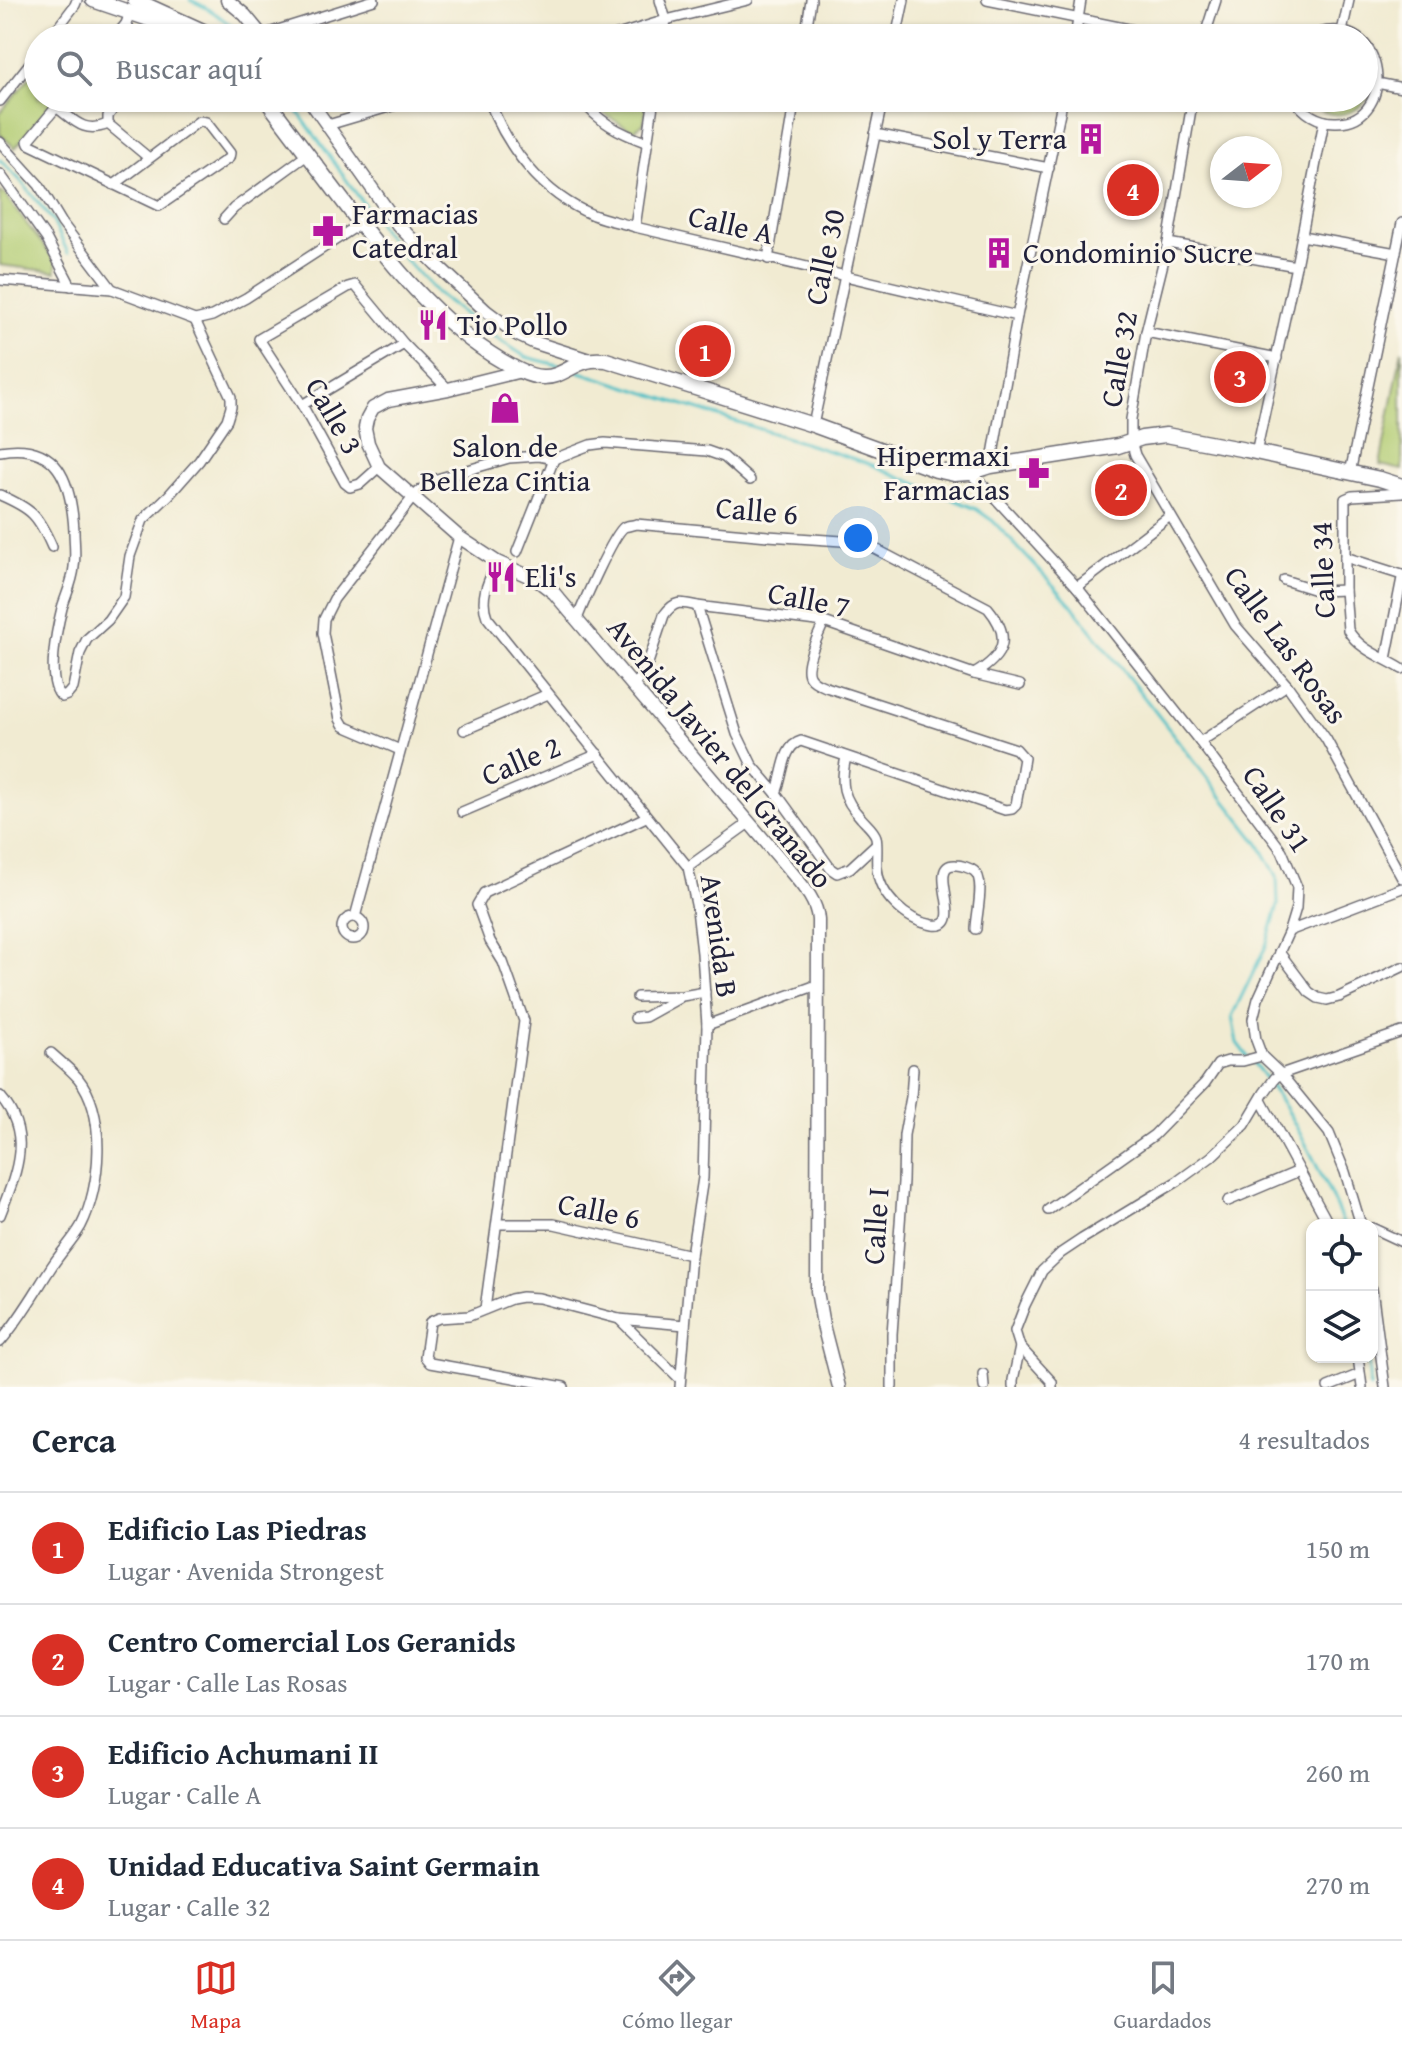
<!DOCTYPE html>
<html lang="es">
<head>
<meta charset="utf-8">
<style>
  body { margin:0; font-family:"Gentium Book Plus",serif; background:#f6f6f7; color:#1f2937 }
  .controls { position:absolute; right:24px; bottom:24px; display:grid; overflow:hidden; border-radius:16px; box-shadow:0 2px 6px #0004 }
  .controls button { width:72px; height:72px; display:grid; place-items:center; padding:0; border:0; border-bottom:2px solid #e0e1e3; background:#fff; color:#1f2937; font:40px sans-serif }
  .compass { position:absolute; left:1210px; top:136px; width:72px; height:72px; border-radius:50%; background:#fff; box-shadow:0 2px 6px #0004; rotate:73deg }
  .you { position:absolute; left:858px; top:538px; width:28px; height:28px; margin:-20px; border:6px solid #fff; border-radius:50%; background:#1a73e8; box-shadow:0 0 0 12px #1a73e833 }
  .badge { display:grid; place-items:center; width:52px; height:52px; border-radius:50%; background:#d93025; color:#fff; font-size:26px; font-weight:700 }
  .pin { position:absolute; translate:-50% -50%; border:4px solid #fff; box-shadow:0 2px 8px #0006 }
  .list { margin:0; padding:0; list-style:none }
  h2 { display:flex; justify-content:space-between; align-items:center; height:104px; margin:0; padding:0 32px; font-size:34px }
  h2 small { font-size:26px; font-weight:400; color:#747a83 }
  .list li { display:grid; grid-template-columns:52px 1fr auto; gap:24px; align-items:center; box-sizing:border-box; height:112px; padding:0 32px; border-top:2px solid #e0e1e3 }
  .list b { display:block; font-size:30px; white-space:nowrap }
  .list p { margin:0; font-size:26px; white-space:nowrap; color:#747a83 }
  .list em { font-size:26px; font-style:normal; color:#747a83 }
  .icon { flex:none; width:44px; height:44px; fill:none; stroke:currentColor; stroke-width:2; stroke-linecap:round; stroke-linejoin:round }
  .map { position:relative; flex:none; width:1402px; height:1387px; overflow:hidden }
  .search { position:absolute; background:#fff; box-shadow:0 2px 6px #0004; left:24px; right:24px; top:24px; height:88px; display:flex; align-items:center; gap:20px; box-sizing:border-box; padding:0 28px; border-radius:44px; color:#747a83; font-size:30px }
  .sheet { height:552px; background:#fff }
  nav { display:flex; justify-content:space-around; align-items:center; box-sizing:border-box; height:112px; border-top:2px solid #e0e1e3; background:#fff; font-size:22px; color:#747a83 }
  nav a { display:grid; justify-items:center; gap:4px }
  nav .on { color:#d93025 }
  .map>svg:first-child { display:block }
</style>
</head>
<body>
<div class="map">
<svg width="1402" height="1387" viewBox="0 0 1402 1387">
  <rect width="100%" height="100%" fill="#fbf7ec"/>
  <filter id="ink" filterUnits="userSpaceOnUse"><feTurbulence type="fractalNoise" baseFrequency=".0125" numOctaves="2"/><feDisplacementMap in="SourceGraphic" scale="16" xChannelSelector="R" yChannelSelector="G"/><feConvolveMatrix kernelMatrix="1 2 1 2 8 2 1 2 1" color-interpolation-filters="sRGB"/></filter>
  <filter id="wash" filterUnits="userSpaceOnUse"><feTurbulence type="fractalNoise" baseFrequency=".006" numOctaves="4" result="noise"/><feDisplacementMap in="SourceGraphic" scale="32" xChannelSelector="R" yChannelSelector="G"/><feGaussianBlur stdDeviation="1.8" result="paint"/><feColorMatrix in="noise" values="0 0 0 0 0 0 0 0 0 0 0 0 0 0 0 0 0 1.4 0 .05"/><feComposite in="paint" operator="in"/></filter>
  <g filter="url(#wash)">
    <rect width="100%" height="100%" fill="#f1ebd2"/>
    <!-- green -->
    <g fill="#b2cc72" stroke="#6a7756" stroke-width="2">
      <path d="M1364 47C1367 53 1375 63 1375 70 1376 75 1374 79 1373 83 1366 119 1326 124 1304 98H1364Z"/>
      <path d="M38 67V98H56L15 148 0 134V113Z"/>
      <path d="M589 98H638L646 110 644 123 634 130C616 122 601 114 589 98Z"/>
      <path d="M0 192 4 194 56 262V272L0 265Z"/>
      <path d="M1402 350V470L1380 465Z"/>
    </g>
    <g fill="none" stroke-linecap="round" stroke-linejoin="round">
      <!-- stream -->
      <g stroke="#51c0c6" stroke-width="3">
        <path d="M190 0C212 9 228 21 243 38"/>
        <path d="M288 98 398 252 437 293 490 334 526 357 562 366"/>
        <path d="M0 160 20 180 53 221 68 253"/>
        <path d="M577 371 870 464 976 509 993 521 1071 604 1259 844 1277 876 1278 905 1266 946 1232 1016 1237 1043 1247 1056"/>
        <path d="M1252 1061C1292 1110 1319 1168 1344 1225"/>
        <path d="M1368 1357 1370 1387"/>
      </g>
    </g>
  </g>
  <g filter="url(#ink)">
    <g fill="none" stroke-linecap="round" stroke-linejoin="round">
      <defs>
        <g id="minor">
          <path d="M660 0 666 20 663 38"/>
          <path d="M987 0 1173 38"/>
          <path d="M130 12 126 24 135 38"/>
          <path d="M1343 27 1349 0"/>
          <path d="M262 35 374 0"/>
          <path d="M50 38 75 5 77 0"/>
          <path d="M114 38 126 24"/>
          <path d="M608 38 666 20 748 0"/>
          <path d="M805 38 811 0"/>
          <path d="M896 38 904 0"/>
          <path d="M1075 38 1081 0"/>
          <path d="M1204 38 1216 0"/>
          <path d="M1382 84 1402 88"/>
          <path d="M64 98 28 141 29 144 159 206 229 158 230 153 206 122 199 121 114 185"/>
          <path d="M121 98 108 116V124L149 158"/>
          <path d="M488 98C507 148 542 194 593 215 607 220 622 223 635 227L1017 316"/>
          <path d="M580 98C598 122 620 133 648 143"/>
          <path d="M1193 98 1168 243 1146 332 1131 419V441L1135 455 1235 625 1287 685 1326 739 1402 878"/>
          <path d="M1294 98C1303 113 1318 122 1335 122 1402 124 1386 0 1305 38"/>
          <path d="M0 101 38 53"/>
          <path d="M56 107C75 121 84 134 108 124"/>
          <path d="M328 125 419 98"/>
          <path d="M875 134 1049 168"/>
          <path d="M0 142 39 185 62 223 112 289"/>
          <path d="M0 174 46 238 71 286"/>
          <path d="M224 219 234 208 307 155"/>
          <path d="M635 227 654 98"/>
          <path d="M1302 236 1396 253"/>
          <path d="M1168 243 1296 266"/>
          <path d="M768 259 795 98"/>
          <path d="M0 280 112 289 195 320 212 316 246 298 360 224"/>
          <path d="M1146 332 1277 358"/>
          <path d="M302 405 404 344"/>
          <path d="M813 425 883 98"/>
          <path d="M0 451C58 441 71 481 74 530 74 542 76 555 74 567 73 581 66 595 62 608 57 628 45 683 62 697L67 695 73 688 80 653 87 639 108 620 124 597 130 556 143 520 169 495 199 461 227 420 231 407V397L195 320"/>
          <path d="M1256 453 1296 266 1324 121"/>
          <path d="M991 466 1017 316 1063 98"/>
          <path d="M379 467 360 484 350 487 345 483 302 405 259 339 348 287 355 285 404 344 448 389"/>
          <path d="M969 473 984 486 1077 587 1200 742 1282 851 1297 887 1296 908 1289 931 1258 999 1253 1019 1256 1040 1262 1056 1281 1074 1329 1133 1345 1172 1361 1225"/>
          <path d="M1350 473 1402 223"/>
          <path d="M1402 493 1352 496 1345 499V590L1348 630C1359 650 1383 657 1402 669"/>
          <path d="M0 495C32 509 38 515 52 547"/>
          <path d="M517 552 554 459"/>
          <path d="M1345 557 1402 575"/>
          <path d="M497 562C489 580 479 597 487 617L688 867 697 909 702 953 707 1025 703 1178 691 1255 680 1387"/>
          <path d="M1284 580 1319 591 1345 590"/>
          <path d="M1077 587 1170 516"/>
          <path d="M697 606 737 734 752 765 776 793 831 869 837 873 850 868 876 844"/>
          <path d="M577 619C583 604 613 535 624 527 626 526 634 525 636 524L768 536 842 541 868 545 988 608C1012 637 1005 656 974 674"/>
          <path d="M1386 659 1402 578"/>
          <path d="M634 685 646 669 664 615C675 600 681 602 697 606L824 622 974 674 1020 685"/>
          <path d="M464 730 548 694"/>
          <path d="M1200 742 1287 685"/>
          <path d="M400 750 344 726 340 719 323 633 324 619 334 599 414 496 423 488 437 479 509 458 539 456 554 459 590 445 605 443 707 451 724 457 750 480"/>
          <path d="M846 757C840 783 842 798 861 818 866 824 874 830 876 837 878 847 876 858 877 868 879 895 906 921 933 925 969 930 924 863 956 865 961 865 970 868 974 871 986 879 976 915 976 929"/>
          <path d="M776 793C784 776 782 746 801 741L1005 810 1012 809 1016 805 1024 758 1016 749 826 687C821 685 813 682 810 677 802 667 819 634 824 622"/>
          <path d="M462 812 598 754"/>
          <path d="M688 867 749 823"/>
          <circle cx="353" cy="928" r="11"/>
          <path d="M355 917 459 537"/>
          <path d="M1289 931 1402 888"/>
          <path d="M1279 952 1309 992 1318 998 1327 1000 1339 997 1402 967"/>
          <path d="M637 997 682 996 705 992"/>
          <path d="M635 1018 645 1017 679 998"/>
          <path d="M707 1025 817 985"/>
          <path d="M0 1096C34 1135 16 1174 0 1215"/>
          <path d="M1261 1100 1329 1225"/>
          <path d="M1228 1201 1299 1171"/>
          <path d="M1048 1210 1154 1135 1205 1083 1218 1064 1228 1061H1243L1262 1056"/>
          <path d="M497 1224H554L691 1255"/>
          <path d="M1372 1228 1402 1242"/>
          <path d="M1372 1289 1385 1387"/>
          <path d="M485 1309 524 1021 503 962 490 941 477 905 484 893 646 817"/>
          <path d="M619 1319 680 1379"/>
          <path d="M0 1342C21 1318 35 1292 52 1266 61 1252 73 1240 81 1226 101 1187 107 1114 78 1078 70 1069 60 1061 51 1053"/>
          <path d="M1358 1357 1362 1387"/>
          <path d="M983 1374 984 1387"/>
          <path d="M564 1387 430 1363 425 1357 430 1322 439 1318 469 1316 511 1299 522 1297 539 1298 619 1319 685 1325"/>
          <path d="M892 1387V1334L903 1182 904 1135 911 1097 913 1069"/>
          <path d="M1013 1387V1380L1020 1347"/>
          <path d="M1052 1387V1382L1020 1347 1015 1331 1025 1305 1042 1271 1061 1253 1082 1239 1178 1181 1211 1157 1245 1125 1264 1093 1275 1078 1281 1074 1402 1032"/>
          <path d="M1328 1387 1360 1374"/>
        </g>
        <g id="tertiary">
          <path d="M227 0 245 15 264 38"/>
          <path d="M308 98 398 225 436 264 486 311 518 335 533 342 589 360"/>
          <path d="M521 371 448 389 388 400 373 408 367 419 365 428 368 443 379 467 459 537 497 562 537 580 554 593 787 867C799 882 817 899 818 920L817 1291 823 1325 839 1387"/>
        </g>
        <g id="secondary">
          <path d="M93 0 149 19 190 38"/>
          <path d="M135 0 203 31 214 38"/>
          <path d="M265 98C291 132 317 167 343 201 387 259 438 324 502 361 514 368 527 376 542 377 560 378 571 365 587 361 593 359 600 360 606 360L813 425 936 470 954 474 969 473 991 466 1118 446 1142 438 1166 435 1246 450 1380 479 1402 486"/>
        </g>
      </defs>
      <!-- minor casing -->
      <use href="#minor" stroke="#6a6870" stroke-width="12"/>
      <!-- tertiary casing -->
      <use href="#tertiary" stroke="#6a6870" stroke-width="15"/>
      <!-- secondary casing -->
      <use href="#secondary" stroke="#6a6870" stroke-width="17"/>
      <!-- minor -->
      <use href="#minor" stroke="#fff" stroke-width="9"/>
      <!-- tertiary -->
      <use href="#tertiary" stroke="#fff" stroke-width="12"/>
      <!-- secondary -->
      <use href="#secondary" stroke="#fff" stroke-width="14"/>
    </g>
  </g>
  <!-- icons -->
  <defs>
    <symbol id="building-bare" viewBox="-9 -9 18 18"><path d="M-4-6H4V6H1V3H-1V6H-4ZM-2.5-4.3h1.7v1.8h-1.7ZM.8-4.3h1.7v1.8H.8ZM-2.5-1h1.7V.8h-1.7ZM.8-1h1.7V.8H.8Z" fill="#b5179e" stroke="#fbf7ec" stroke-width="2.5" paint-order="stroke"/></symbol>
    <symbol id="pharmacy-bare" viewBox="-9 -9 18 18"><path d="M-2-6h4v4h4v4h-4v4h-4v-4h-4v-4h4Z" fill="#b5179e" stroke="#fbf7ec" stroke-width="2.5" paint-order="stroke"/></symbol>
    <symbol id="restaurant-bare" viewBox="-9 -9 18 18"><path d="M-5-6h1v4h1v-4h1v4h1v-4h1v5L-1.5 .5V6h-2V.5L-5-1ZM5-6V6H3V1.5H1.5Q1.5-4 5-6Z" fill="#b5179e" stroke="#fbf7ec" stroke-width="2.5" paint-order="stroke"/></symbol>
    <symbol id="shop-bare" viewBox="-9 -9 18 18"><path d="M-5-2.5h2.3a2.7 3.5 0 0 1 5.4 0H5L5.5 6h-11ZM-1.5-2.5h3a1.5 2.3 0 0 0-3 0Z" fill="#b5179e" stroke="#fbf7ec" stroke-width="2.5" paint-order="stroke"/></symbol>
  </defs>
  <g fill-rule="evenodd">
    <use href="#building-bare" x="1069" y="117" width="44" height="44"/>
    <use href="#pharmacy-bare" x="306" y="209" width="44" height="44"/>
    <use href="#building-bare" x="977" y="231" width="44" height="44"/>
    <use href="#restaurant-bare" x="411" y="303" width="44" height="44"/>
    <use href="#shop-bare" x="483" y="386" width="44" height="44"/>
    <use href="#pharmacy-bare" x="1012" y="451" width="44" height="44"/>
    <use href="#restaurant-bare" x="479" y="555" width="44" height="44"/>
  </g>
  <g text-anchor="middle" stroke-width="6" stroke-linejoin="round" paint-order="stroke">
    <!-- poi labels -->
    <g font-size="30" fill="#22223b" stroke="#fbf7ec" text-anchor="start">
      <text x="1067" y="149" text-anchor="end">Sol y Terra</text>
      <text x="352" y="224">Farmacias<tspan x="352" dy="34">Catedral</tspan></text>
      <text x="1023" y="263">Condominio Sucre</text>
      <text x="457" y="335">Tio Pollo</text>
      <text x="505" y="457" text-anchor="middle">Salon de<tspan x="505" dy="34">Belleza Cintia</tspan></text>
      <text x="1010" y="466" text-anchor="end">Hipermaxi<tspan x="1010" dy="34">Farmacias</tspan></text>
      <text x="525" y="587">Eli's</text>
    </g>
    <!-- street labels -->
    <g font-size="30" fill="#22223b" stroke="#fbf7ec">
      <text transform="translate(731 225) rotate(13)" y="10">Calle A</text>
      <text transform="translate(825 257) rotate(-78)" y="10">Calle 30</text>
      <text transform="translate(1119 359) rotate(-80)" y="10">Calle 32</text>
      <text transform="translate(334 416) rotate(60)" y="10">Calle 3</text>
      <text transform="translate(757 511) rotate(5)" y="10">Calle 6</text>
      <text transform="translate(1323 570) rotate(-92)" y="10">Calle 34</text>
      <text transform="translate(809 600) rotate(11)" y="10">Calle 7</text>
      <text transform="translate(1286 645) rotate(54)" y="10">Calle Las Rosas</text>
      <text transform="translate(720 753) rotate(51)" y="10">Avenida Javier del Granado</text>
      <text transform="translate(521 761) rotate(-23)" y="10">Calle 2</text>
      <text transform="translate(1277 809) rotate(56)" y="10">Calle 31</text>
      <text transform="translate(719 936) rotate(82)" y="10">Avenida B</text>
      <text transform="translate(599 1211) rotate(11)" y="10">Calle 6</text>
      <text transform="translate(876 1226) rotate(-86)" y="10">Calle I</text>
    </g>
  </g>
</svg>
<div class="controls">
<button><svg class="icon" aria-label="locate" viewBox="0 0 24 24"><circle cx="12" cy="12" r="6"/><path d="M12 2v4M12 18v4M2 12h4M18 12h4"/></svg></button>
<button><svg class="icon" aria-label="layers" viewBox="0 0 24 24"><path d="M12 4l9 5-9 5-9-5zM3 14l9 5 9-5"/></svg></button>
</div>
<svg class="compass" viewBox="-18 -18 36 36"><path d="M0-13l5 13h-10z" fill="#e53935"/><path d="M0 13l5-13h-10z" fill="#747a83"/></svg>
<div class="you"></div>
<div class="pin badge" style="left:705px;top:351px">1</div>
<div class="pin badge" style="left:1121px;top:490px">2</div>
<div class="pin badge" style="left:1240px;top:377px">3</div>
<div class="pin badge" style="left:1133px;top:190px">4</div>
<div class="search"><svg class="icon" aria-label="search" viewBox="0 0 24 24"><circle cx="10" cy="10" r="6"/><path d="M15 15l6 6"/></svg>Buscar aquí</div>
</div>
<section class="sheet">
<h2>Cerca<small>4 resultados</small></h2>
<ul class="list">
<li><span class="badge">1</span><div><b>Edificio Las Piedras</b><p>Lugar · Avenida Strongest</p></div><em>150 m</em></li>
<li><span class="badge">2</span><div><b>Centro Comercial Los Geranids</b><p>Lugar · Calle Las Rosas</p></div><em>170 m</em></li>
<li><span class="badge">3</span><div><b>Edificio Achumani II</b><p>Lugar · Calle A</p></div><em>260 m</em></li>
<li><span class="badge">4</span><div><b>Unidad Educativa Saint Germain</b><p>Lugar · Calle 32</p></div><em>270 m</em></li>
</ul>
</section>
<nav>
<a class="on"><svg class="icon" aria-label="map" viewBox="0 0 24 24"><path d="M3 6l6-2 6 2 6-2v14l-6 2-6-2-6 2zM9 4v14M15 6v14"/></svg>Mapa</a>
<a><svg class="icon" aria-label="directions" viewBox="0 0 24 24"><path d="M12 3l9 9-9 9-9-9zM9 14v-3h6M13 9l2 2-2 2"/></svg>Cómo llegar</a>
<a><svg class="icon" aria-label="saved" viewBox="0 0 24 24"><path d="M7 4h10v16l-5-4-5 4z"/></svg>Guardados</a>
</nav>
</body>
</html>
